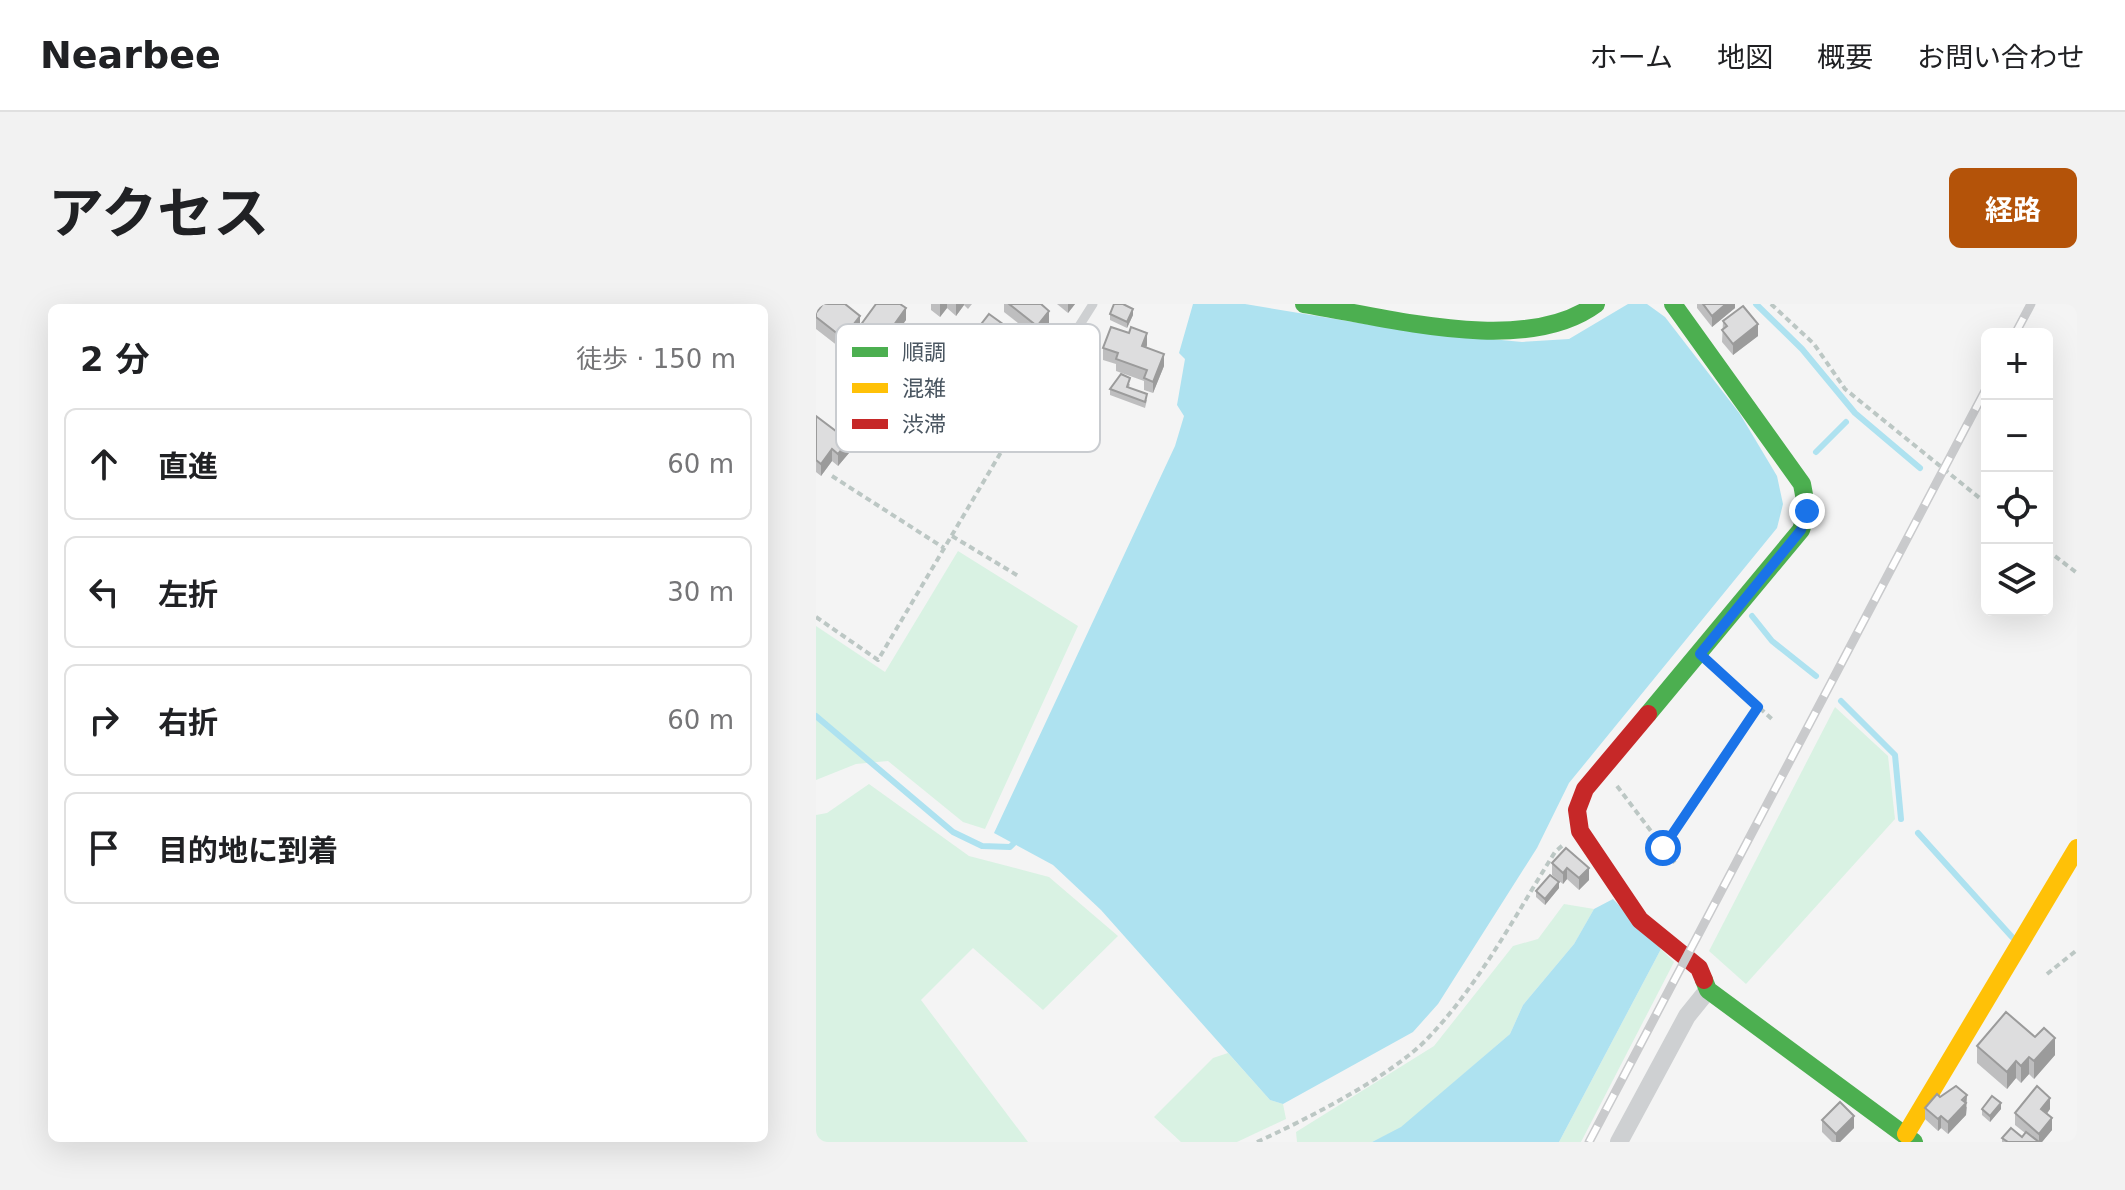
<!DOCTYPE html>
<html lang="ja">
<head>
<meta charset="utf-8">
<style>
  body { margin:0; font-family:"DejaVu Sans","Noto Sans JP",sans-serif; background:#f2f2f2; color:#202124 }
  .controls { position:absolute; right:24px; top:24px; display:grid; overflow:hidden; border-radius:12px; box-shadow:0 8px 32px #0002 }
  .controls button { width:72px; height:72px; display:grid; place-items:center; padding:0; border:0; border-bottom:2px solid #e0e0e0; background:#fff; color:#202124; font:40px sans-serif }
  .stop { position:absolute; width:24px; height:24px; margin:-18px; border:6px solid #1a73e8; border-radius:50%; background:#fff }
  .stop.end { background:#1a73e8; border-color:#fff; box-shadow:0 2px 8px #0008 }
  .list { margin:0; padding:0; list-style:none }
  h2 { display:flex; justify-content:space-between; align-items:center; height:104px; margin:0; padding:0 32px; font-size:34px }
  h2 small { font-size:26px; font-weight:400; color:#757577 }
  .list li { display:grid; grid-template-columns:52px 1fr auto; gap:24px; align-items:center; box-sizing:border-box; height:112px; margin:0 16px 16px; padding:0 16px; border:2px solid #e0e0e0; border-radius:12px }
  .list b { display:block; font-size:30px; white-space:nowrap }
  .list em { font-size:26px; font-style:normal; color:#757577 }
  .icon { flex:none; width:44px; height:44px; fill:none; stroke:currentColor; stroke-width:2; stroke-linecap:round; stroke-linejoin:round }
  .map { position:relative; flex:none; width:1261px; height:838px; overflow:hidden; border-radius:12px }
  header { display:flex; align-items:center; gap:48px; box-sizing:border-box; height:112px; padding:0 40px; background:#fff; border-bottom:2px solid #e0e0e0 }
  header strong { font-size:38px }
  nav { display:flex; gap:44px; margin-inline-start:auto; font-size:28px }
  .intro { display:flex; align-items:center; justify-content:space-between; box-sizing:border-box; height:192px; padding:0 48px }
  h1 { margin:0; font-size:56px }
  .button { padding:20px 36px; border-radius:12px; background:#b45309; color:#fff; font-size:28px; font-weight:700 }
  main { display:flex; gap:48px; padding:0 48px }
  aside { flex:1; background:#fff; border-radius:12px; box-shadow:0 8px 32px #0002 }
  .map>svg:first-child { display:block }
</style>
</head>
<body>
<header>
<strong>Nearbee</strong>
<nav><a>ホーム</a><a>地図</a><a>概要</a><a>お問い合わせ</a></nav>
</header>
<div class="intro"><h1>アクセス</h1><a class="button">経路</a></div>
<main>
<aside>
<h2>2 分<small>徒歩 · 150 m</small></h2>
<ul class="list">
<li><svg class="icon" aria-label="ahead" viewBox="0 0 24 24"><path d="M12 20V5M6 11l6-6 6 6"/></svg><div><b>直進</b></div><em>60 m</em></li>
<li><svg class="icon" aria-label="left" viewBox="0 0 24 24"><path d="M17 20v-9H6M10 6l-5 5 5 5"/></svg><div><b>左折</b></div><em>30 m</em></li>
<li><svg class="icon" aria-label="right" viewBox="0 0 24 24"><path d="M7 20v-9h11M14 6l5 5-5 5"/></svg><div><b>右折</b></div><em>60 m</em></li>
<li><svg class="icon" aria-label="arrive" viewBox="0 0 24 24"><path d="M6 21V4h12l-3 4 3 4H6"/></svg><div><b>目的地に到着</b></div></li>
</ul>
</aside>
<div class="map">
<svg width="1261" height="838" viewBox="0 0 1261 838">
  <rect width="100%" height="100%" fill="#f4f4f4"/>
  <!-- green -->
  <g fill="#d9f2e3">
    <path d="M142 247 262 322 169 525 147 518 72 457 40 460 0 476V322L69 368Z"/>
    <path d="M1019 403 1072 452 1079 515 930 680 893 647Z"/>
    <path d="M53 480 153 552 233 573 302 632 227 706 157 644 105 696 212 838H0V511L11 509Z"/>
    <path d="M748 600 778 605 758 640 707 701 694 730 585 824 556 838H481L480 828 618 742 697 642 722 635Z"/>
    <path d="M845 645 858 658 765 838H743Z"/>
    <path d="M412 749 454 796 467 800 470 815 421 838H365L338 813 397 754Z"/>
  </g>
  <!-- water -->
  <g fill="#aee2f0">
    <path d="M377 0H429L592 27 706 38 753 35 812 0H831L849 13 924 110 961 172 967 200 961 224 753 479 721 544 622 700 597 728 467 800 454 796 285 606 237 561 178 529 359 142 368 112 361 101 369 55 363 49Z"/>
    <path d="M797 595 845 645 743 838H556L585 823 694 730 707 701 758 640 778 605Z"/>
  </g>
  <g fill="none" stroke-linecap="round" stroke-linejoin="round">
    <!-- stream -->
    <g stroke="#aee2f0" stroke-width="6">
      <path d="M940 0 986 45 1039 109 1104 164"/>
      <path d="M1000 148 1030 118"/>
      <path d="M936 312 956 337 1000 372"/>
      <path d="M1025 397 1079 451 1085 515"/>
      <path d="M0 412 137 528 166 542 194 543 203 534"/>
      <path d="M1102 529 1196 633"/>
    </g>
    <!-- path -->
    <g stroke="#bcc7c4" stroke-width="4" stroke-dasharray="6 4" stroke-linecap="butt">
      <path d="M955 0 998 40 1029 85 1171 200"/>
      <path d="M224 108 273 145"/>
      <path d="M16 172 128 244"/>
      <path d="M136 232 204 273"/>
      <path d="M1231 246 1261 269"/>
      <path d="M0 313 62 356 207 111"/>
      <path d="M899 364 957 416"/>
      <path d="M801 482 859 559"/>
      <path d="M847 544 942 403"/>
      <path d="M1231 670 1261 646"/>
      <path d="M441 838C489 816 576 772 612 734 663 681 700 610 739 548L747 541"/>
    </g>
    <!-- lane -->
    <path stroke="#ced0d2" stroke-width="9" d="M213 101 277 0"/>
    <!-- street -->
    <path stroke="#ced0d2" stroke-width="18" d="M803 838 871 712 892 686"/>
    <!-- fast -->
    <g stroke="#4caf50" stroke-width="18">
      <path d="M488 0C570 13 709 53 780 0"/>
      <path d="M832 410 985 226 991 207 986 180 857 0"/>
      <path d="M888 676 892 686 1098 838"/>
    </g>
    <!-- slow -->
    <path stroke="#ffc107" stroke-width="18" d="M1090 830 1261 544"/>
    <!-- jam -->
    <path stroke="#c62828" stroke-width="18" d="M832 410 769 485 761 506 764 527 824 616 883 664 888 676"/>
    <defs>
      <g id="rail">
        <path d="M1199 30 1215 0"/>
        <path d="M773 838 1171 83"/>
      </g>
    </defs>
    <!-- rail casing -->
    <use href="#rail" stroke="#c9cacc" stroke-width="9"/>
    <!-- rail -->
    <use href="#rail" stroke="#fff" stroke-width="6" stroke-dasharray="18" stroke-linecap="butt"/>
  </g>
  <!-- wall -->
  <g fill="#bebebf">
    <path d="M115 0H156L152 5 148 1 140 12 131 4 124 13 115 6Z"/>
    <path d="M188 0H225L233 19 221 34 188 8Z"/>
    <path d="M241 0H259L252 9Z"/>
    <path d="M881 0H919V4L896 23 881 4Z"/>
    <path d="M0 9 44 22 90 16 55 64 33 49V38L27 46 0 25Z"/>
    <path d="M294 10 317 11 311 24 294 16Z"/>
    <path d="M907 17 942 32 917 51 906 38Z"/>
    <path d="M159 28 191 32 215 43 218 57 202 79 178 62V51L176 49 171 57 162 50V42L159 40Z"/>
    <path d="M331 41 330 44 348 62 337 89 328 86V77L300 67V60L287 56V44Z"/>
    <path d="M314 80 313 83 331 96 329 104 294 91V85Z"/>
    <path d="M0 112 33 149 22 162 16 157 5 172 0 168Z"/>
    <path d="M736 559 773 564V576L763 586 751 575 747 580 736 571Z"/>
    <path d="M743 584 729 601 720 593V587Z"/>
    <path d="M1161 742 1239 751 1218 775 1213 770 1205 779 1200 774 1191 785 1161 759Z"/>
    <path d="M1124 793 1151 803 1150 811 1132 830 1125 824 1122 827 1109 815V804Z"/>
    <path d="M1166 805H1185L1174 818 1166 811Z"/>
    <path d="M1234 805 1231 810 1236 826 1226 838H1186V834L1206 833 1209 829 1199 821V809Z"/>
    <path d="M1006 816 1038 824 1024 838H1016L1006 828Z"/>
  </g>
  <!-- shaded-wall -->
  <g fill="#9b9b9b">
    <path d="M124 0H131V4L124 13Z"/>
    <path d="M140 0H148V1L140 12Z"/>
    <path d="M252 0H259L252 9Z"/>
    <path d="M910 0H919V4L896 23V12Z"/>
    <path d="M90 4V16L55 64V53Z"/>
    <path d="M317 5V11L311 24V18Z"/>
    <path d="M233 7V19L221 34V22Z"/>
    <path d="M44 12V24L27 46V34Z"/>
    <path d="M942 20V32L917 51V40Z"/>
    <path d="M191 23V35L179 51V40Z"/>
    <path d="M331 29V41L326 54V42Z"/>
    <path d="M176 38V49L171 57V45Z"/>
    <path d="M218 46V57L202 79V68Z"/>
    <path d="M348 50V62L337 89V78Z"/>
    <path d="M33 137V149L22 162V150Z"/>
    <path d="M16 145V157L5 172V160Z"/>
    <path d="M751 564V575L747 580V569Z"/>
    <path d="M773 564V576L763 586V574Z"/>
    <path d="M743 578V584L729 601V595Z"/>
    <path d="M1239 734V751L1218 775V757Z"/>
    <path d="M1213 753V770L1205 779V762Z"/>
    <path d="M1200 757V774L1191 785V768Z"/>
    <path d="M1151 791 1150 811 1132 830V818Z"/>
    <path d="M1234 794V805L1225 817V805Z"/>
    <path d="M1185 799V805L1174 818V812Z"/>
    <path d="M1038 812V824L1024 838H1020V830Z"/>
    <path d="M1125 812V824L1122 827V815Z"/>
    <path d="M1236 814V826L1226 838H1223V830Z"/>
  </g>
  <!-- building -->
  <g fill="#ddddde" stroke="#9b9b9b" stroke-width="2">
    <path d="M7 0H29L44 12 27 34 0 13V9Z"/>
    <path d="M60 0H84L90 4 55 53 33 37Z"/>
    <path d="M193 0H225L233 7 221 22Z"/>
    <path d="M298 0H307L317 5 311 18 294 10Z"/>
    <path d="M887 0H910L896 12Z"/>
    <path d="M927 2 942 20 917 40 906 26 911 22 907 17Z"/>
    <path d="M173 10 191 23 179 40 176 38 171 45 162 38 164 32 159 28Z"/>
    <path d="M295 23 313 29 315 23 331 29 326 42 348 50 337 78 328 74 331 66 300 55 302 49 287 44Z"/>
    <path d="M305 70 314 74 311 83 331 90 329 98 294 85Z"/>
    <path d="M0 112 33 137 22 150 16 145 5 160 0 156Z"/>
    <path d="M750 544 773 564 763 574 751 564 747 569 736 559Z"/>
    <path d="M734 571 743 578 729 595 720 587Z"/>
    <path d="M1190 708 1219 733 1228 724 1239 734 1218 757 1213 753 1205 762 1200 757 1191 768 1161 742Z"/>
    <path d="M1140 782 1151 791 1146 796 1150 799 1132 818 1125 812 1122 815 1109 804 1121 790 1124 793Z"/>
    <path d="M1221 782 1234 794 1225 805 1236 814 1223 830 1199 809Z"/>
    <path d="M1176 792 1185 799 1174 812 1166 805Z"/>
    <path d="M1024 798 1038 812 1020 830 1006 816Z"/>
    <path d="M1195 824 1206 833 1210 828 1223 838H1192L1186 834Z"/>
  </g>
  <g fill="none" stroke-linecap="round" stroke-linejoin="round">
    <!-- route -->
    <path stroke="#1a73e8" stroke-width="10" d="M847 544 942 403 884 350 985 226 991 207"/>
  </g>
  <!-- legend -->
  <rect x="20" y="20" width="264" height="128" rx="12" fill="#fff" stroke="#c9ccd0" stroke-width="2"/>
  <rect x="36" y="43" width="36" height="10" fill="#4caf50"/>
  <rect x="36" y="79" width="36" height="10" fill="#ffc107"/>
  <rect x="36" y="115" width="36" height="10" fill="#c62828"/>
  <g font-size="22" fill="#4a5661">
    <text x="86" y="56">順調</text>
    <text x="86" y="92">混雑</text>
    <text x="86" y="128">渋滞</text>
  </g>
</svg>
<div class="controls">
<button>+</button>
<button>−</button>
<button><svg class="icon" aria-label="locate" viewBox="0 0 24 24"><circle cx="12" cy="12" r="6"/><path d="M12 2v4M12 18v4M2 12h4M18 12h4"/></svg></button>
<button><svg class="icon" aria-label="layers" viewBox="0 0 24 24"><path d="M12 4l9 5-9 5-9-5zM3 14l9 5 9-5"/></svg></button>
</div>
<div class="stop" style="left:847px;top:544px"></div>
<div class="stop end" style="left:991px;top:207px"></div>
</div>
</main>
</body>
</html>
